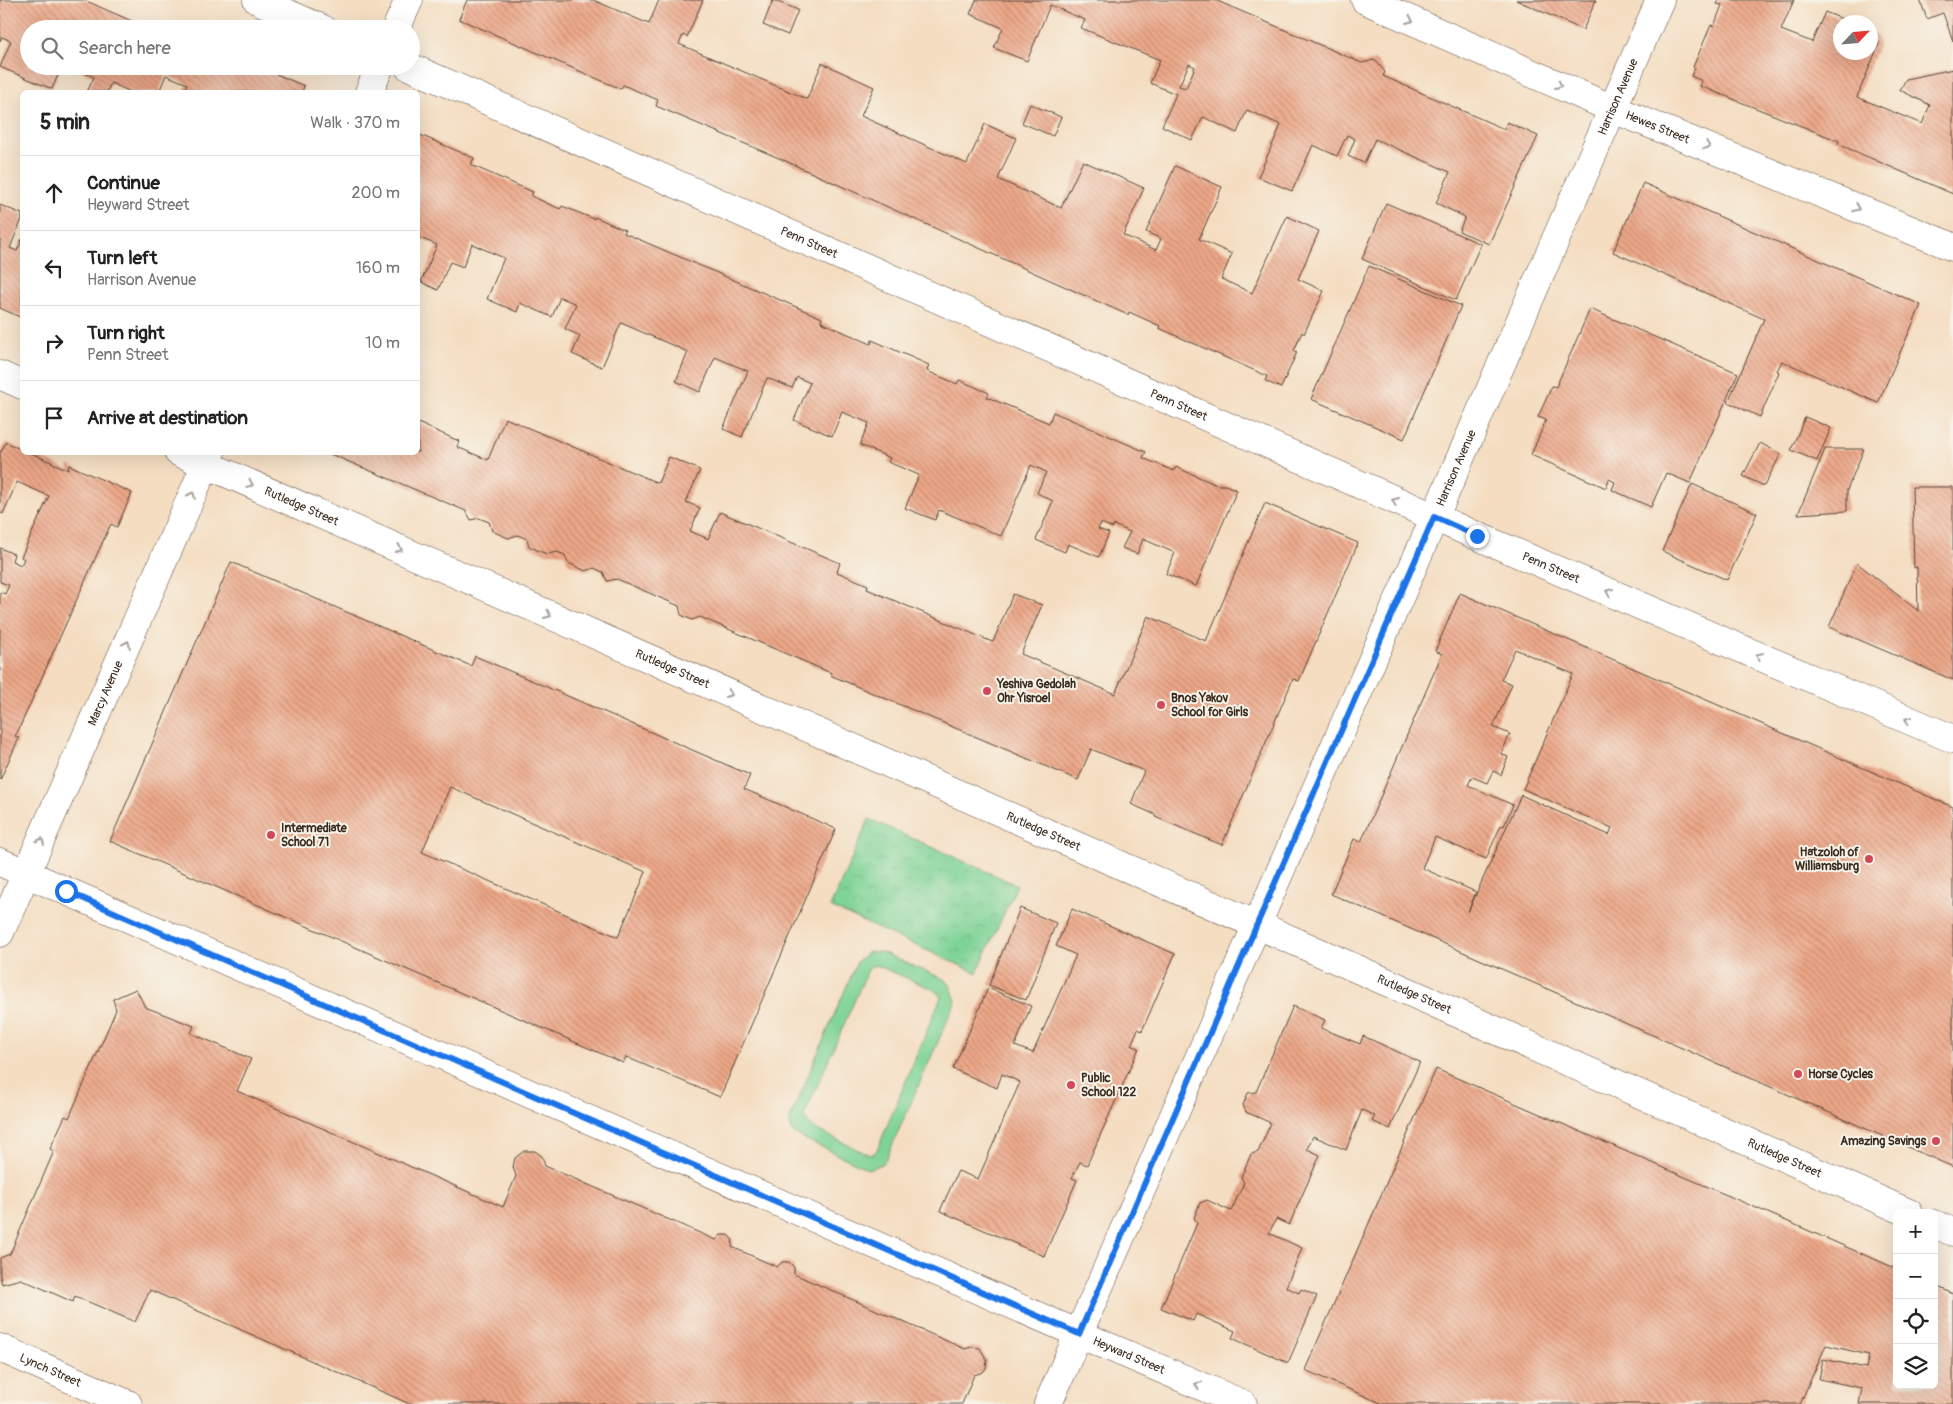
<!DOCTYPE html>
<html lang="en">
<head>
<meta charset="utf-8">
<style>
  body { margin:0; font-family:Pangolin,sans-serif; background:#f6f6f6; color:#222 }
  .controls { position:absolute; right:15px; bottom:15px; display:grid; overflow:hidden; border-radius:8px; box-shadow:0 5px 20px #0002 }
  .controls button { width:45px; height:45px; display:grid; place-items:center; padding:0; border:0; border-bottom:1px solid #e0e0e0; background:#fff; color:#222; font:25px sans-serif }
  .compass { position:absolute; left:1833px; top:15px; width:45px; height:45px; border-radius:50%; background:#fff; box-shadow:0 5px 20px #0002; rotate:64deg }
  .stop { position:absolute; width:15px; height:15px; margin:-11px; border:4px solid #1a73e8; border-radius:50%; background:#fff }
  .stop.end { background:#1a73e8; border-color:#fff; box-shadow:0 1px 5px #0008 }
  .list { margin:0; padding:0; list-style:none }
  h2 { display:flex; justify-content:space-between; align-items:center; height:65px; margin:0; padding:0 20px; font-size:21px }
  h2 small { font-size:16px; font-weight:400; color:#767676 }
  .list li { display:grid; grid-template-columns:32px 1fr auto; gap:15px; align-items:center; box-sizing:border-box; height:75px; padding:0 20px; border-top:1px solid #e0e0e0 }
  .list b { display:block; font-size:19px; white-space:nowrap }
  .list p { margin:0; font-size:16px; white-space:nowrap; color:#767676 }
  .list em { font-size:16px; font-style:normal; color:#767676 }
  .icon { flex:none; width:28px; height:28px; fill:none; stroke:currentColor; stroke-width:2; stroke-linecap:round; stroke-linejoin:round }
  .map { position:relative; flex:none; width:1953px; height:1404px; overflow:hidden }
  .search { position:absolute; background:#fff; box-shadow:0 5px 20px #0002; left:20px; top:20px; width:400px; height:55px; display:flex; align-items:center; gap:12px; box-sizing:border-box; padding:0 18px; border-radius:28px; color:#767676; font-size:19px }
  .panel { position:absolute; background:#fff; box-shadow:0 5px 20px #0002; left:20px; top:90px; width:400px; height:365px; border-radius:8px }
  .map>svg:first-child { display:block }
</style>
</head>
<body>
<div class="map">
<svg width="1953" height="1404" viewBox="0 0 1953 1404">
  <defs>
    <pattern id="park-crowns" width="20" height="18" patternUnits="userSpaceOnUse" patternTransform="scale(1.25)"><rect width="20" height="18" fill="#7ed396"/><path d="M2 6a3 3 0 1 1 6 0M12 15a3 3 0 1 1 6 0" fill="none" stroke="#6eb581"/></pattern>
    <pattern id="building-back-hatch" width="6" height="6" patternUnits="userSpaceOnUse" patternTransform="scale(1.25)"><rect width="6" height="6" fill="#eda788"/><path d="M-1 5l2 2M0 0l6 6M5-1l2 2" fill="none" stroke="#c1886f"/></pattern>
  </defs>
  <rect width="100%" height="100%" fill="#f7f3e8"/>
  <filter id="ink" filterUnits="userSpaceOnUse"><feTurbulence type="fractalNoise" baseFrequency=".02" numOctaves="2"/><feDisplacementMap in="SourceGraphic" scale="10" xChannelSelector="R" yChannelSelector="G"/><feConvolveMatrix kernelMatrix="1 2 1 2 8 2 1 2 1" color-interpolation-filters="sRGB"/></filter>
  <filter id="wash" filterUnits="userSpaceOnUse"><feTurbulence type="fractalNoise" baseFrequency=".0096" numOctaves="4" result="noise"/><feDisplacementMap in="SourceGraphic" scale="20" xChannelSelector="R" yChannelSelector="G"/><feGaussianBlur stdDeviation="1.12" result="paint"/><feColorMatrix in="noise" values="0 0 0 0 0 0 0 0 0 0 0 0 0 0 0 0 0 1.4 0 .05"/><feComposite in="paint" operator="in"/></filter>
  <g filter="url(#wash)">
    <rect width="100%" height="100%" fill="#f4ddc1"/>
    <!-- green -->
    <path fill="#7ed396" stroke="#5c7e5a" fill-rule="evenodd" d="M868 952H881L946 980 950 985 956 1001 887 1157 882 1164 868 1169 794 1134 790 1126V1118L857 962ZM876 965 935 990 941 997 877 1150 873 1154H867L811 1127 804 1116 867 972 870 967Z"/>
    <!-- park -->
    <path fill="url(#park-crowns)" stroke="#5c7e5a" d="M869 819 1017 885 977 973 830 907Z"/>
    <g id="blocks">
      <!-- building -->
      <g fill="url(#building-back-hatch)" fill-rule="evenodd">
        <path d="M0 0H84L150 29H29V66H62L52 89 0 67 11 41 2 37 0 41Z"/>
        <path d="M467 0H593L649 24 659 0H703L687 37 683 35 679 44 807 99 822 63 874 87 861 116 967 164 985 124 1016 138 998 179 1061 208 1083 161 1144 188 1123 235 1156 250 1161 239 1146 232 1175 166 1222 187 1199 239 1232 254 1221 279 1252 293 1287 216 1319 231 1298 279 1324 291 1304 334 1302 332 1294 351 1297 352 1281 388 1265 381 1267 376 1159 328 1160 326 1129 312 1128 315 781 159 656 106 658 100 623 85 621 89 459 19Z"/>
        <path d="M773 0 798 10 788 35 763 25Z"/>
        <path d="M976 0H1215L1362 63 1374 60 1377 62 1385 72 1383 76 1504 129 1507 122 1538 136 1489 244 1459 231 1465 217 1436 203 1450 172 1375 139 1364 163 1348 156 1355 139 1347 135 1337 156 1313 145 1292 191 1258 177 1281 125 1247 110 1237 133 1203 117 1192 140 1162 126 1176 94 1150 83 1160 60 1081 28 1085 20 1050 5 1027 61 994 48 1003 28 970 14ZM1189 64 1195 67 1186 88 1179 86Z"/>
        <path d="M1516 0H1596L1583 30Z"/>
        <path d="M1719 0H1794L1781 30 1812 42 1825 12 1850 22H1840V52H1870V31L1876 33 1879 44 1857 97 1922 124 1930 105 1900 90 1906 79 1953 69V194L1838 144 1839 141 1700 86 1702 81 1691 76 1695 68 1693 67 1711 25 1714 26 1722 5 1717 4Z"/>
        <path d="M1920 0H1953V41L1943 13 1927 19Z"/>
        <path d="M68 66H258L304 86 302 92H184L187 84 166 75 159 92H131L111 83 107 92H87L94 77Z"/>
        <path d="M1030 104 1061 117 1053 136 1022 123Z"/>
        <path d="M418 134 474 158 471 165 533 192 531 196 560 209 562 206 594 219 595 217 625 230 624 233 822 318 821 322 871 344 872 340 929 365 927 371 957 384 959 380 989 393 987 397 1049 423 1053 412 1146 452 1143 458 1174 471 1176 467 1217 485H1225L1237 490 1196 586 1166 574 1175 553 1143 539 1137 554 1122 548 1130 532 1114 525 1113 528 1101 523 1098 529 1109 533 1099 557 1068 544 1065 552 1036 540 1053 501 1037 493 1046 472 1031 465 1001 536 939 510 935 520 905 508 919 475 888 462 890 458 860 445 869 423 842 412 832 436 794 420 810 383 797 377 792 388 767 378 742 437 723 429 748 371 715 357 700 392 676 381 688 352 621 323 602 367 572 354 580 336 565 329 576 304 560 297 552 317 520 303 517 312 487 299 504 258 472 244 463 267 450 262 438 290 421 282 437 245 418 237Z"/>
        <path d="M1643 183 1921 305 1878 403 1782 361 1777 371 1779 372 1760 417 1728 402 1764 319 1613 252Z"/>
        <path d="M1386 203 1481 244 1456 300 1362 259Z"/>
        <path d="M0 205 22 214V219L10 248 17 251 22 239V318L0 308Z"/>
        <path d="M1369 266 1461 306 1404 439 1311 399Z"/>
        <path d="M1590 309 1738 373 1690 483 1666 473 1651 507 1612 490 1615 482 1609 479 1606 488 1531 455 1546 420 1538 417 1552 386 1556 387Z"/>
        <path d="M1805 417 1831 428 1817 461 1791 450Z"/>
        <path d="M505 418 658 483 669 457 700 470 686 502 700 508 690 531 708 539 720 512 840 563 837 572 868 585 867 589 990 641 993 642 1013 594 1042 605 1021 654 1115 694 1148 616 1206 641 1265 503 1358 543 1299 681 1293 679 1222 845 1155 817 1156 815 1131 804 1144 771 1091 749 1078 780 830 675 831 673 700 617 692 620 681 615 679 606 617 579 607 581 603 572 594 568 586 571 568 563 565 555 557 552 547 554 539 551 529 546 527 539 518 535 508 538 492 531 489 522 479 518 471 520 466 511 328 453 418 452V423L459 441 457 447 488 460Z"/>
        <path d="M6 442 22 450V452H29L68 470 69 465 132 493 117 527 111 524 98 552 18 731 15 736 19 738 0 780V592L5 594 9 585 0 582V548L14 554 12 561 21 565 24 559 21 557 49 496 17 482 3 514 0 512V451L1 452Z"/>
        <path d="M1760 443 1781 454 1764 486 1743 476Z"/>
        <path d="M1825 449H1864L1847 490V511L1798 514Z"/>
        <path d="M1692 484 1757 513 1727 580 1662 551Z"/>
        <path d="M1912 487H1953V680L1829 627 1857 563 1918 611 1917 567 1914 568Z"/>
        <path d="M231 562 471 666 475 656 750 775 744 789 836 829 720 1097 626 1057 623 1063 110 841ZM450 787 646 872 618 937 422 852Z"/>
        <path d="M1460 593 1953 807V1167L1331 894 1354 839 1361 842 1442 654 1435 651ZM1515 649 1573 674 1523 789 1612 828 1609 835 1521 795 1468 912 1476 892 1422 868 1435 837 1486 859 1501 825 1504 826 1513 805 1468 785 1472 777 1487 783 1493 771 1501 775 1508 757 1501 754 1510 734 1493 727 1512 684 1501 680Z"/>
        <path d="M1020 908 1056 923 1026 1000 989 985Z"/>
        <path d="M1072 909 1175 954 1142 1031 1138 1029 1131 1045 1139 1048 1087 1165 1080 1162 1072 1178 1077 1180 1044 1256 940 1211 958 1171 978 1179 1020 1082 1002 1074 997 1088 953 1069 988 988 1031 1006 1015 1046 1033 1053 1076 955 1056 946Z"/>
        <path d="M136 989 145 1007 194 1026 191 1033 251 1059 237 1091 503 1207 516 1176 513 1167 515 1158 524 1151H535L542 1156 545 1166 716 1240 721 1235H728L733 1240 732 1247 777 1267 782 1262H789L794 1267V1274L965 1349 971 1347 980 1348 987 1360 986 1368 983 1372 974 1375 962 1404H410L150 1290 135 1322 75 1296 73 1302 21 1279 2 1284 0 1276V1258L10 1254 54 1151 50 1149 65 1116 69 1118 116 1010 113 999Z"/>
        <path d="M1293 1006 1325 1020 1321 1028 1360 1044 1363 1036 1420 1062 1390 1129 1372 1121 1375 1116 1362 1110 1346 1150 1313 1136 1307 1149 1320 1155 1289 1225 1276 1219 1269 1233 1302 1248 1286 1287 1299 1293 1301 1289 1317 1296 1288 1363 1232 1338 1235 1331 1196 1314 1193 1321 1161 1308 1197 1223 1194 1218 1200 1203 1207 1200 1231 1211 1244 1183 1241 1177 1251 1154 1258 1152 1271 1123 1246 1112 1243 1105 1248 1093 1256 1092Z"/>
        <path d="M1436 1069 1897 1269V1385H1934V1285L1953 1294V1404H1859L1862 1388 1819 1379 1823 1359 1866 1368 1869 1355 1826 1345 1800 1404H1383L1305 1370Z"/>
      </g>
    </g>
  </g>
  <g filter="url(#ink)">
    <use href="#blocks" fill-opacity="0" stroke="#574536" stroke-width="1"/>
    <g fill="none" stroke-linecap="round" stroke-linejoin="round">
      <defs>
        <g id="minor">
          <path d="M257 0 323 29"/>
          <path id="s1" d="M1365 0 1613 109 1953 247"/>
          <path d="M396 29 409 0"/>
          <path id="s2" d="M408 66 1477 536 1953 739"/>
          <path d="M369 92 380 66"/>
          <path d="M0 375 22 385"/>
          <path id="s3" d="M178 452 1303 945 1909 1213"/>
          <path id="s4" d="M0 862 1079 1334 1243 1404"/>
          <path id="s5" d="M0 933 211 452"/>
          <path d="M1934 1224 1953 1232"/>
          <path id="s6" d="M0 1348 128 1404"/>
          <path id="s7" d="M1048 1404 1660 0"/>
        </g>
      </defs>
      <!-- minor casing -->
      <use href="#minor" stroke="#574536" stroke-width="29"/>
      <!-- minor -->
      <use href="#minor" stroke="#fff" stroke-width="28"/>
    </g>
    <!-- one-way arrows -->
    <defs><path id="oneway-chevron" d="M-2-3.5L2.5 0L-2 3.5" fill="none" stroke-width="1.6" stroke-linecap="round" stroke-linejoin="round" transform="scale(1.25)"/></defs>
    <g stroke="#a79f9a">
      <use href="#oneway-chevron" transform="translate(1410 20) rotate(24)"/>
      <use href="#oneway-chevron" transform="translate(1559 85) rotate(24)"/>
      <use href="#oneway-chevron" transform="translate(1707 146) rotate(22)"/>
      <use href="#oneway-chevron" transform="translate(1857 208) rotate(22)"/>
      <use href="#oneway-chevron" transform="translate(250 484) rotate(24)"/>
      <use href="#oneway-chevron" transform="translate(192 495) rotate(-66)"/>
      <use href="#oneway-chevron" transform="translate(1395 501) rotate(-156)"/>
      <use href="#oneway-chevron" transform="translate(399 549) rotate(24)"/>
      <use href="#oneway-chevron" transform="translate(1609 592) rotate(-157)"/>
      <use href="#oneway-chevron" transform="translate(548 615) rotate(24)"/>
      <use href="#oneway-chevron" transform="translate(127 644) rotate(-66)"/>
      <use href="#oneway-chevron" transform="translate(1759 656) rotate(-157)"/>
      <use href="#oneway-chevron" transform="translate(729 694) rotate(24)"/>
      <use href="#oneway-chevron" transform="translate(1908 720) rotate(-157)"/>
      <use href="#oneway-chevron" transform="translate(41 841) rotate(-66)"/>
      <use href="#oneway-chevron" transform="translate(1198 1385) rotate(-157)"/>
    </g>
  </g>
  <g fill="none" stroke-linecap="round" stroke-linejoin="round" filter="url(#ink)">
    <!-- route -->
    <path stroke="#1a73e8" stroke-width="6" d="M66 891 1079 1334 1434 517 1477 536"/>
  </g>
  <!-- markers -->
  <g fill="#d1495b" stroke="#f7f3e8" stroke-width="2">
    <circle cx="987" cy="691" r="5"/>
    <circle cx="1161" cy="705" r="5"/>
    <circle cx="271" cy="835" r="5"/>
    <circle cx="1869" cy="859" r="5"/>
    <circle cx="1798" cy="1074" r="5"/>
    <circle cx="1071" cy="1085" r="5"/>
    <circle cx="1936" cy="1141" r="5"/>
  </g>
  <g text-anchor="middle" stroke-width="4" stroke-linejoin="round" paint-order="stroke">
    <!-- street labels -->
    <g font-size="12" fill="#3b2a1e" stroke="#f7f3e8">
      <text dy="4" stroke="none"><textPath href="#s7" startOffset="1426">Harrison Avenue</textPath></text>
      <text dy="4" stroke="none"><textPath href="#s1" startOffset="319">Hewes Street</textPath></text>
      <text dy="4" stroke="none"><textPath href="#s2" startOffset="438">Penn Street</textPath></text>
      <text dy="4" stroke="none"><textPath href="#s2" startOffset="842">Penn Street</textPath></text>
      <text dy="4" stroke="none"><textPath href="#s7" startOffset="1021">Harrison Avenue</textPath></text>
      <text dy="4" stroke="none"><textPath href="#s3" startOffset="135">Rutledge Street</textPath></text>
      <text dy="4" stroke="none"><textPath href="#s2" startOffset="1248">Penn Street</textPath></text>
      <text dy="4" stroke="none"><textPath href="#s3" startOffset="540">Rutledge Street</textPath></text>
      <text dy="4" stroke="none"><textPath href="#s5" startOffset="262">Marcy Avenue</textPath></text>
      <text dy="4" stroke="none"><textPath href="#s3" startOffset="945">Rutledge Street</textPath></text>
      <text dy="4" stroke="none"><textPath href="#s3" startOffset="1350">Rutledge Street</textPath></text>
      <text dy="4" stroke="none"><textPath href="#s3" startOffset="1755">Rutledge Street</textPath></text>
      <text dy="4" stroke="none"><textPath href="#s4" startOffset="1232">Heyward Street</textPath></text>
      <text dy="4" stroke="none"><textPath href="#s6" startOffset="55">Lynch Street</textPath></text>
    </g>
    <!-- poi labels -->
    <g font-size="12" font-weight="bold" fill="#3b2a1e" stroke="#f7f3e8" text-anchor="start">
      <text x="997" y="688">Yeshiva Gedolah<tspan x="997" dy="14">Ohr Yisroel</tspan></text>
      <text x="1171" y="702">Bnos Yakov<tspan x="1171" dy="14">School for Girls</tspan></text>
      <text x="281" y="832">Intermediate<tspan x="281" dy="14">School 71</tspan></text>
      <text x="1859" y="856" text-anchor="end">Hatzoloh of<tspan x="1859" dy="14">Williamsburg</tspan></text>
      <text x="1808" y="1078">Horse Cycles</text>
      <text x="1081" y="1082">Public<tspan x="1081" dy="14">School 122</tspan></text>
      <text x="1926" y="1145" text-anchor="end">Amazing Savings</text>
    </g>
  </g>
</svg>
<div class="controls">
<button>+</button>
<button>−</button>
<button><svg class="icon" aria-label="locate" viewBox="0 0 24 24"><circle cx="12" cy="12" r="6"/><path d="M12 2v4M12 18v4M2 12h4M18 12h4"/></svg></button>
<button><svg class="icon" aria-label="layers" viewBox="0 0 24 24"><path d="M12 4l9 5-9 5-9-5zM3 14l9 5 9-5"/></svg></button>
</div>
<svg class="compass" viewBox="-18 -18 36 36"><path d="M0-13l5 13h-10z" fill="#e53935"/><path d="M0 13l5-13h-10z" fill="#767676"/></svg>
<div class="stop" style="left:66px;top:891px"></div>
<div class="stop end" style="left:1477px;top:536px"></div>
<div class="search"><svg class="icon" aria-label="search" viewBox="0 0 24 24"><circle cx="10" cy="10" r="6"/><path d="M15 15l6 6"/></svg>Search here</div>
<section class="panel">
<h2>5 min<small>Walk · 370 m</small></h2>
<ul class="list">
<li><svg class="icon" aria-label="ahead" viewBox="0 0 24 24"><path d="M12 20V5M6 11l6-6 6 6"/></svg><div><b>Continue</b><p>Heyward Street</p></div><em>200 m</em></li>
<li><svg class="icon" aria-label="left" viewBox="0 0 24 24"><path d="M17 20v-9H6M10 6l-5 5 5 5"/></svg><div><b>Turn left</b><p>Harrison Avenue</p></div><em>160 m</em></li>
<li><svg class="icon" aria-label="right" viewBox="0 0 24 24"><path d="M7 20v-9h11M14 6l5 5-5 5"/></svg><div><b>Turn right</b><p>Penn Street</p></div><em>10 m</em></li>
<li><svg class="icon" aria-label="arrive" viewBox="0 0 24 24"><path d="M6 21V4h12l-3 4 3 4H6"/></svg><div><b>Arrive at destination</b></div></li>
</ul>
</section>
</div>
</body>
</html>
